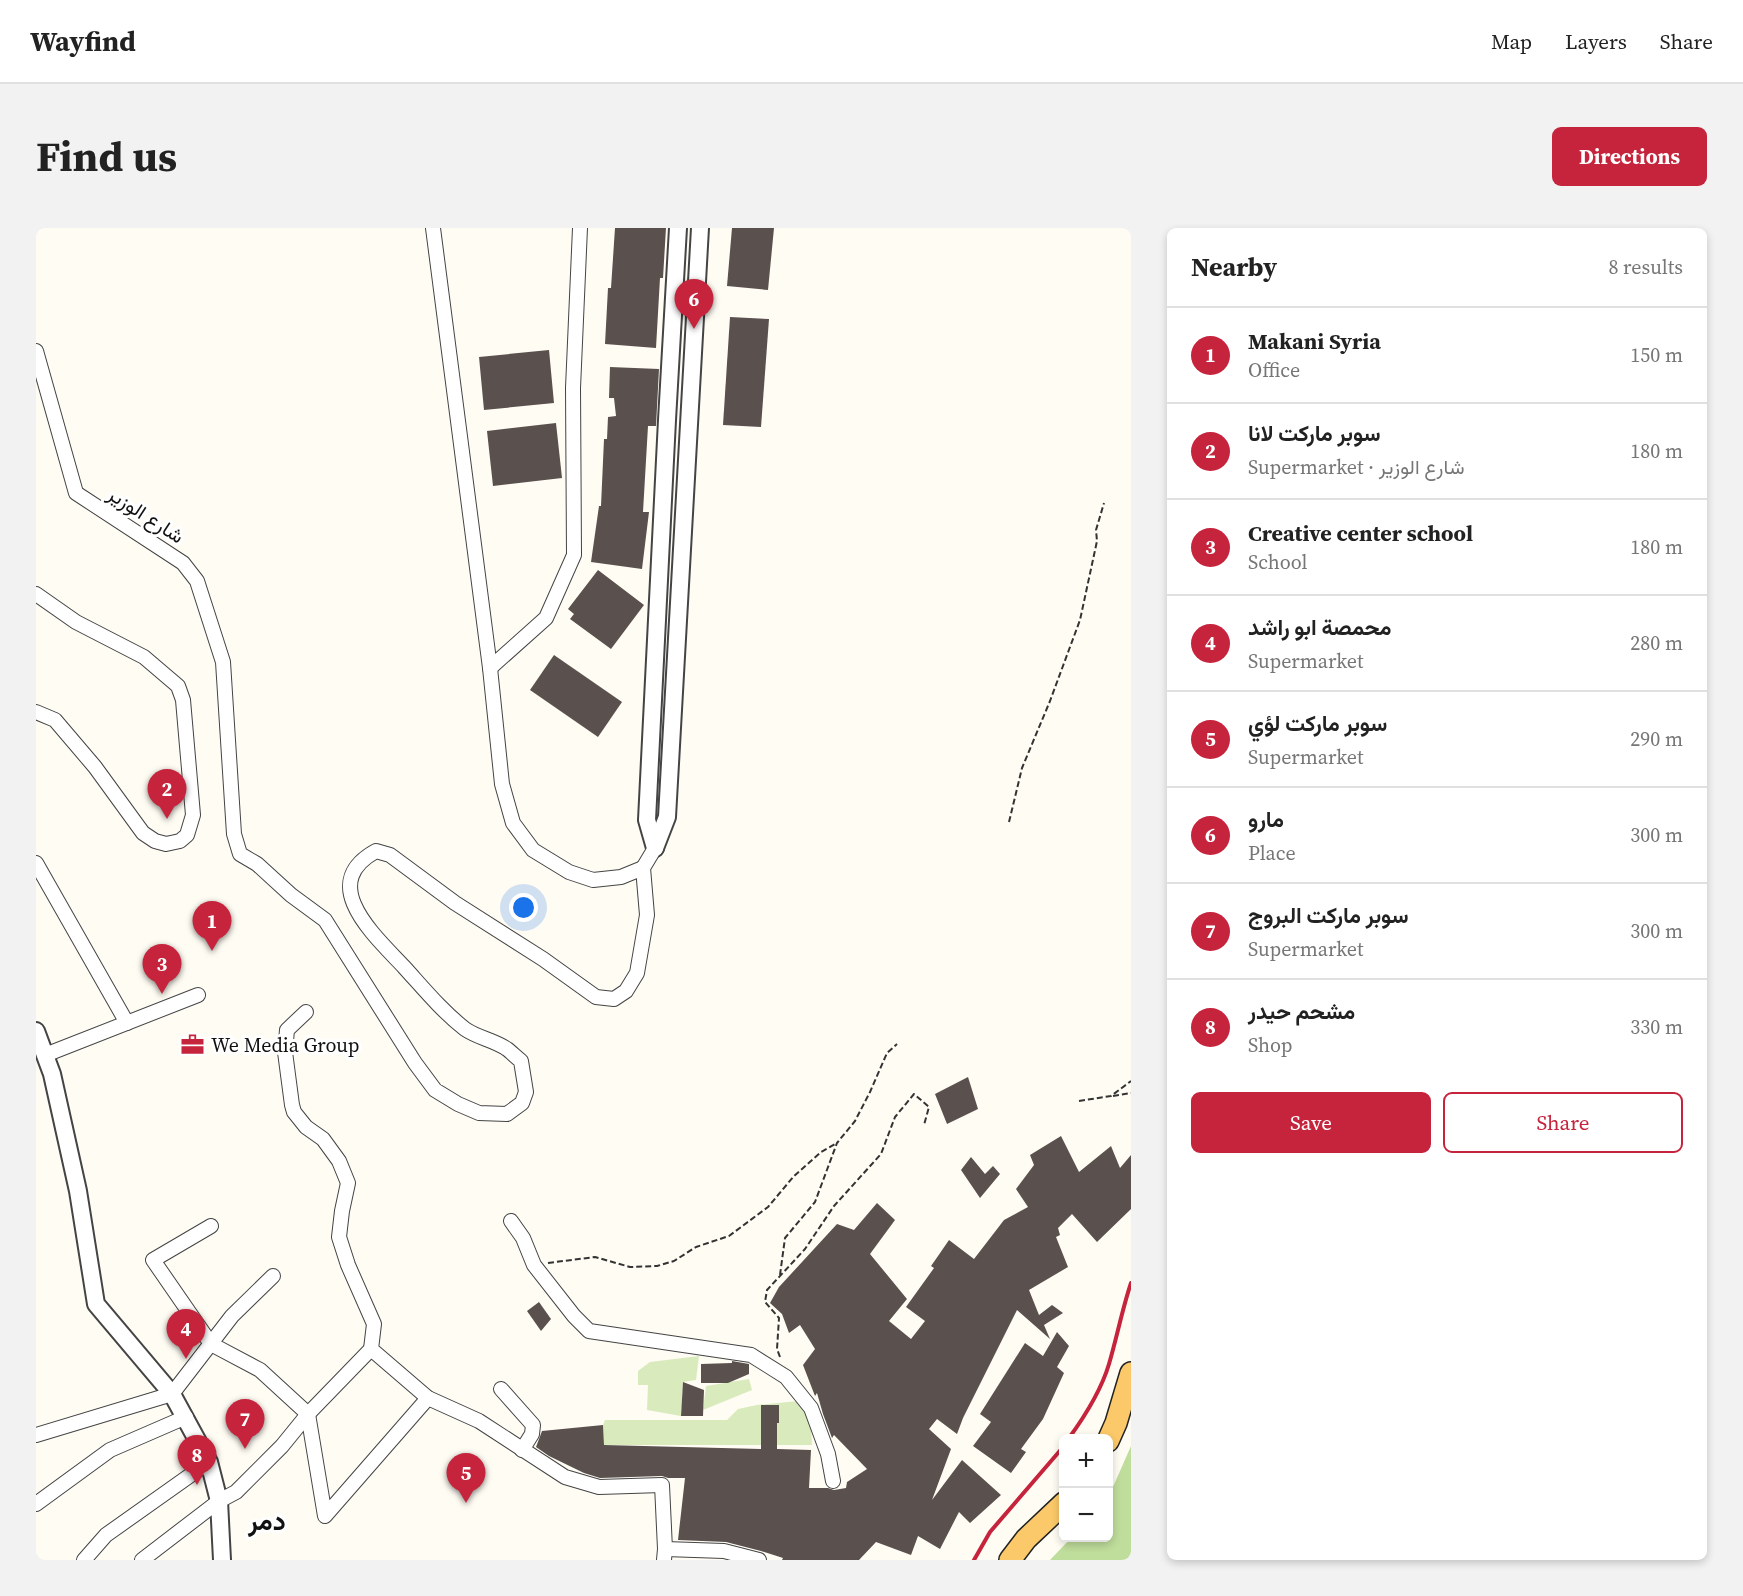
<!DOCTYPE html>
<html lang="en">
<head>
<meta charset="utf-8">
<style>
  body { margin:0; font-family:"Source Serif 4",Vazirmatn,serif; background:#f2f2f2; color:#222 }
  .controls { position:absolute; right:18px; bottom:18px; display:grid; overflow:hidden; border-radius:9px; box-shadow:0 3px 9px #0003 }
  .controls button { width:54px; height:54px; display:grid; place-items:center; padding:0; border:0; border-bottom:2px solid #e0e0e0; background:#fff; color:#222; font:30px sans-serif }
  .you { position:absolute; left:488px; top:680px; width:21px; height:21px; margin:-15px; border:4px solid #fff; border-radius:50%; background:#1a73e8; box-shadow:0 0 0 9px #1a73e833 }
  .badge { display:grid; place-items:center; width:39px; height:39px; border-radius:50%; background:#c5243c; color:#fff; font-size:20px; font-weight:700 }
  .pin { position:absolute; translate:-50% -50px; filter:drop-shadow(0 2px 3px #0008) }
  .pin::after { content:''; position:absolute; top:32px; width:21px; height:18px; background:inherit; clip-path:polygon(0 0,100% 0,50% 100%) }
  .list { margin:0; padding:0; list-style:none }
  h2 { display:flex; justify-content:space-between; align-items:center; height:78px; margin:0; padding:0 24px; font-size:26px }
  h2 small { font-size:20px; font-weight:400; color:#767676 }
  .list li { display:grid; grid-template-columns:39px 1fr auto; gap:18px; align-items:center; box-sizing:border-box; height:96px; padding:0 24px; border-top:2px solid #e0e0e0 }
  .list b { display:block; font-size:22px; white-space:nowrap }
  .list p { margin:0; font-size:20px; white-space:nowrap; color:#767676 }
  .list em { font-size:20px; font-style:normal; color:#767676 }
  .actions { display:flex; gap:12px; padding:18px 24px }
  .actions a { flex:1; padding:14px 0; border:2px solid #c5243c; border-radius:9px; text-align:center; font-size:21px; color:#c5243c }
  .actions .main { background:#c5243c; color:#fff }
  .map { position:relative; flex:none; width:1095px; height:1332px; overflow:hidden; border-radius:9px }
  header { display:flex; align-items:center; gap:36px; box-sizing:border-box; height:84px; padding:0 30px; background:#fff; border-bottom:2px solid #e0e0e0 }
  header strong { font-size:28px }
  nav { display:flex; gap:33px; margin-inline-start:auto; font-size:21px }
  .intro { display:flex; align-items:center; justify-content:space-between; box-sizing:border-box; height:144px; padding:0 36px }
  h1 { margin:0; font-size:42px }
  .button { padding:15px 27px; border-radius:9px; background:#c5243c; color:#fff; font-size:21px; font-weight:700 }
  main { display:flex; gap:36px; padding:0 36px }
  aside { flex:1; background:#fff; border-radius:9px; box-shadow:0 3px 9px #0003 }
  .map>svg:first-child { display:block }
</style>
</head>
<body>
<header>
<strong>Wayfind</strong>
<nav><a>Map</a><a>Layers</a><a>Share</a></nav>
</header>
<div class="intro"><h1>Find us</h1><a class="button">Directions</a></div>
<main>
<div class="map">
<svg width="1095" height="1332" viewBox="0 0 1095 1332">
  <rect width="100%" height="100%" fill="#fffcf4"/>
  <!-- green -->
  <g fill="#d9ebbc">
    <path d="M663 1128 660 1152 647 1154 645 1188 611 1182 612 1157H602V1143L614 1134Z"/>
    <path d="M713 1151 716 1162 667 1182 670 1158Z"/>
    <path d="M762 1173 775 1196 776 1217H568L567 1197 569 1192H691L702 1181 721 1177Z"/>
  </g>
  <!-- forest -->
  <path fill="#bfdd9b" d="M1095 1218V1332H1014L1035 1310H1072L1073 1268Z"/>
  <!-- building -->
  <g fill="#5a504d">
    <path d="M579 0H630L627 50H624L620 120 569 116 572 60H575Z"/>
    <path d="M696 0H738L732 62 691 58Z"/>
    <path d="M694 89 733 91 725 199 687 197Z"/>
    <path d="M513 122 518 175 448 182 443 129Z"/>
    <path d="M574 139 623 141 620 198H612L607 284H613L606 341 555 334 563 278H565L568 211H571L572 189 580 188 578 170H573Z"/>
    <path d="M520 195 526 250 457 258 451 203Z"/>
    <path d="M562 342 608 377 575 421 534 391 538 386 532 381Z"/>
    <path d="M518 427 586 474 562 509 494 462Z"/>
    <path d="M932 849 942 881 911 896 899 866Z"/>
    <path d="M1025 908 1043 944 1075 918 1084 940 1095 927V981L1061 1014 1036 986 1022 1000 1024 1007 1020 1009 1032 1039 993 1062 1003 1087 1016 1077 1027 1085 1008 1097 1014 1111 981 1082 927 1190 921 1206 901 1191 893 1201 915 1221 896 1272 926 1232 965 1267 934 1295 923 1284 904 1321 882 1308 875 1327 840 1314 823 1332H746L747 1330 725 1323 690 1314 642 1312 649 1250H632L626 1248 564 1250 548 1245 513 1228 500 1219 506 1203 567 1197 568 1217 725 1221V1177H743V1195H741V1221L775 1222 773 1260H792L798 1262 810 1260 811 1254 831 1241 798 1207 796 1210 787 1186 781 1165 779 1168 767 1137 779 1121 764 1097 753 1105 746 1086 734 1075 743 1059 801 996 818 1002 841 975 859 992 834 1026 871 1071 853 1093 875 1111 889 1093 870 1079 898 1040 895 1038 902 1028 913 1012 938 1031 968 992 992 979 980 961 998 937 994 927Z"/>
    <path d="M935 929 949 946 957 938 964 946 944 970 925 942Z"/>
    <path d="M503 1074 515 1091 505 1103 491 1083Z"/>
    <path d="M1021 1104 1033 1118 1021 1139 1028 1145 1007 1191 985 1221 990 1224 975 1245 937 1218 955 1194 944 1186 989 1115 1007 1128Z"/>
    <path d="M696 1133 713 1136V1146L692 1155H665V1136L696 1135Z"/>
    <path d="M647 1154 668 1162 667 1188H645Z"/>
  </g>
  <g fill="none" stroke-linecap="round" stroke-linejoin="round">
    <defs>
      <g id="minor">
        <path d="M397 0 454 440 466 556 477 595 497 622 533 644 557 652 585 649 607 640"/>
        <path d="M0 123 40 265 147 335 161 353 187 434 198 606 204 626 221 636 255 667 289 692 379 835 399 862 422 876 443 885 471 886 486 875 490 864 485 833C480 829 475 824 471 821 458 812 442 810 429 801 406 783 388 761 368 739 339 708 280 656 340 623L354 627 419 675 507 731 560 769 578 771 590 763 601 745 611 687 607 640 619 620"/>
        <path d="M0 366 40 394 108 429 142 458 147 472 157 587 151 607 144 613 130 616 119 613 107 605 59 539 19 492 0 484"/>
        <path d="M454 440 510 390 538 327 537 160 544 0"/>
        <path d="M0 635 91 795"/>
        <path d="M270 784 251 802 249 824 256 877 258 884 270 899 287 911 303 933 312 955 306 983 303 1009 312 1037 338 1096 335 1121 392 1170 443 1193 529 1249 563 1259 626 1257 629 1321 628 1332"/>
        <path d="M9 827 162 767"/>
        <path d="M475 993 487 1010 498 1037 538 1088 553 1103 715 1127 750 1149 775 1180 792 1226 797 1253"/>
        <path d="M175 998 117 1032 175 1116 224 1142 272 1186 289 1288 392 1170"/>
        <path d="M465 1161 497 1197 496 1206 486 1222"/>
        <path d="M0 1207 136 1166 196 1088 237 1048"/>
        <path d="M0 1276 74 1222 150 1189"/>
        <path d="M629 1321 688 1323 723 1332"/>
        <path d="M48 1332 70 1307 173 1234"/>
        <path d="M106 1332 183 1273 200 1264 246 1218 272 1186 335 1121"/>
      </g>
      <g id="tertiary">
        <path d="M619 620 631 589 664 0"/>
        <path d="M619 620 611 592 631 192 642 0"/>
        <path d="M0 803 16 846 42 963 60 1076 136 1166 173 1234 183 1273 186 1332"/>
      </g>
      <g id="primary">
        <path d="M1072 1213 1080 1195 1095 1145"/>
        <path d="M974 1332 990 1311 1028 1275"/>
      </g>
    </defs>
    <!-- minor casing -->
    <use href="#minor" stroke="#444" stroke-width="16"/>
    <!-- tertiary casing -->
    <use href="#tertiary" stroke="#444" stroke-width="20"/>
    <!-- primary casing -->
    <use href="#primary" stroke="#222" stroke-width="24"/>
    <!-- path -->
    <g stroke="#333" stroke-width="2" stroke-dasharray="6 3" stroke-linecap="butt">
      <path d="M973 594 986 540 1014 473 1044 392 1061 313 1060 302 1068 275"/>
      <path d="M1077 868 1095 865"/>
      <path d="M1043 873 1075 868 1095 853"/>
      <path d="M512 1035 559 1029 594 1039 621 1038 638 1033 660 1019 693 1008 732 979 758 948 785 924 801 915"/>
      <path d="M744 1047 749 1010 779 974 801 915 819 893 834 864 851 825 861 816"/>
      <path d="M744 1129 741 1121 743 1090 729 1074 731 1062 769 1021 798 978 845 926 859 889 878 866 893 879 888 897"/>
    </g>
    <!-- minor -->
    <use href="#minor" stroke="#fff" stroke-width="14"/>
    <!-- tertiary -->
    <use href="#tertiary" stroke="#fff" stroke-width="16"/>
    <!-- primary -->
    <use href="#primary" stroke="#fbc969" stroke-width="21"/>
    <!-- rail -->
    <g stroke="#c5243c" stroke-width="4">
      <path d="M1033 1210C1049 1188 1065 1163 1073 1136 1081 1109 1086 1082 1095 1055"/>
      <path d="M938 1332 954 1304 1028 1218"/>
    </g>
  </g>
  <!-- icons -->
  <defs>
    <symbol id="office-bare" viewBox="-9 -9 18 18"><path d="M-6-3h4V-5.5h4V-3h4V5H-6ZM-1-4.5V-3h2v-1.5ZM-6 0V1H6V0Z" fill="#c5243c" stroke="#fff" stroke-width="2.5" paint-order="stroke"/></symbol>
  </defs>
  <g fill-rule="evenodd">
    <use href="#office-bare" x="140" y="800" width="33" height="33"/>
  </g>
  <g text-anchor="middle" stroke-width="6" stroke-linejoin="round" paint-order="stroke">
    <!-- street labels -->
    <g font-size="20" fill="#111" stroke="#fff">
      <text transform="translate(110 287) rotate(33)" y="7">شارع الوزير</text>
    </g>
    <!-- poi labels -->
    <g font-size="20" fill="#111" stroke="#fff" text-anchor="start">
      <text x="175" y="824">We Media Group</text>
    </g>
    <!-- district labels -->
    <g font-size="26" font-weight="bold" fill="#111" stroke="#fff">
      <text x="231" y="1302">دمر</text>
    </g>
  </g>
</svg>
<div class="controls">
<button>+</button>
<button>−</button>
</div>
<div class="you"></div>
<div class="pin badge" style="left:176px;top:723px">1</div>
<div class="pin badge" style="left:131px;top:591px">2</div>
<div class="pin badge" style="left:126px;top:766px">3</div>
<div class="pin badge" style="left:150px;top:1131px">4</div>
<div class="pin badge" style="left:430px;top:1275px">5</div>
<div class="pin badge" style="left:658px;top:101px">6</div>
<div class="pin badge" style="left:209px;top:1221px">7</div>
<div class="pin badge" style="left:161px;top:1257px">8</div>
</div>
<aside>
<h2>Nearby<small>8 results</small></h2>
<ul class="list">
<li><span class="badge">1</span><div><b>Makani Syria</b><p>Office</p></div><em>150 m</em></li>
<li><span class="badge">2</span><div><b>سوبر ماركت لانا</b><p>Supermarket · شارع الوزير</p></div><em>180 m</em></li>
<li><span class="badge">3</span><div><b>Creative center school</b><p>School</p></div><em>180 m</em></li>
<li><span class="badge">4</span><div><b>محمصة ابو راشد</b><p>Supermarket</p></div><em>280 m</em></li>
<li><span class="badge">5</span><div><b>سوبر ماركت لؤي</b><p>Supermarket</p></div><em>290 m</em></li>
<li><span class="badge">6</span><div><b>مارو</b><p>Place</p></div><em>300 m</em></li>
<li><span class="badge">7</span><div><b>سوبر ماركت البروج</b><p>Supermarket</p></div><em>300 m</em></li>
<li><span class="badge">8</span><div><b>مشحم حيدر</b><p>Shop</p></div><em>330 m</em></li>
</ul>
<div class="actions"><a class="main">Save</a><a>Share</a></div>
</aside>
</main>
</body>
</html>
